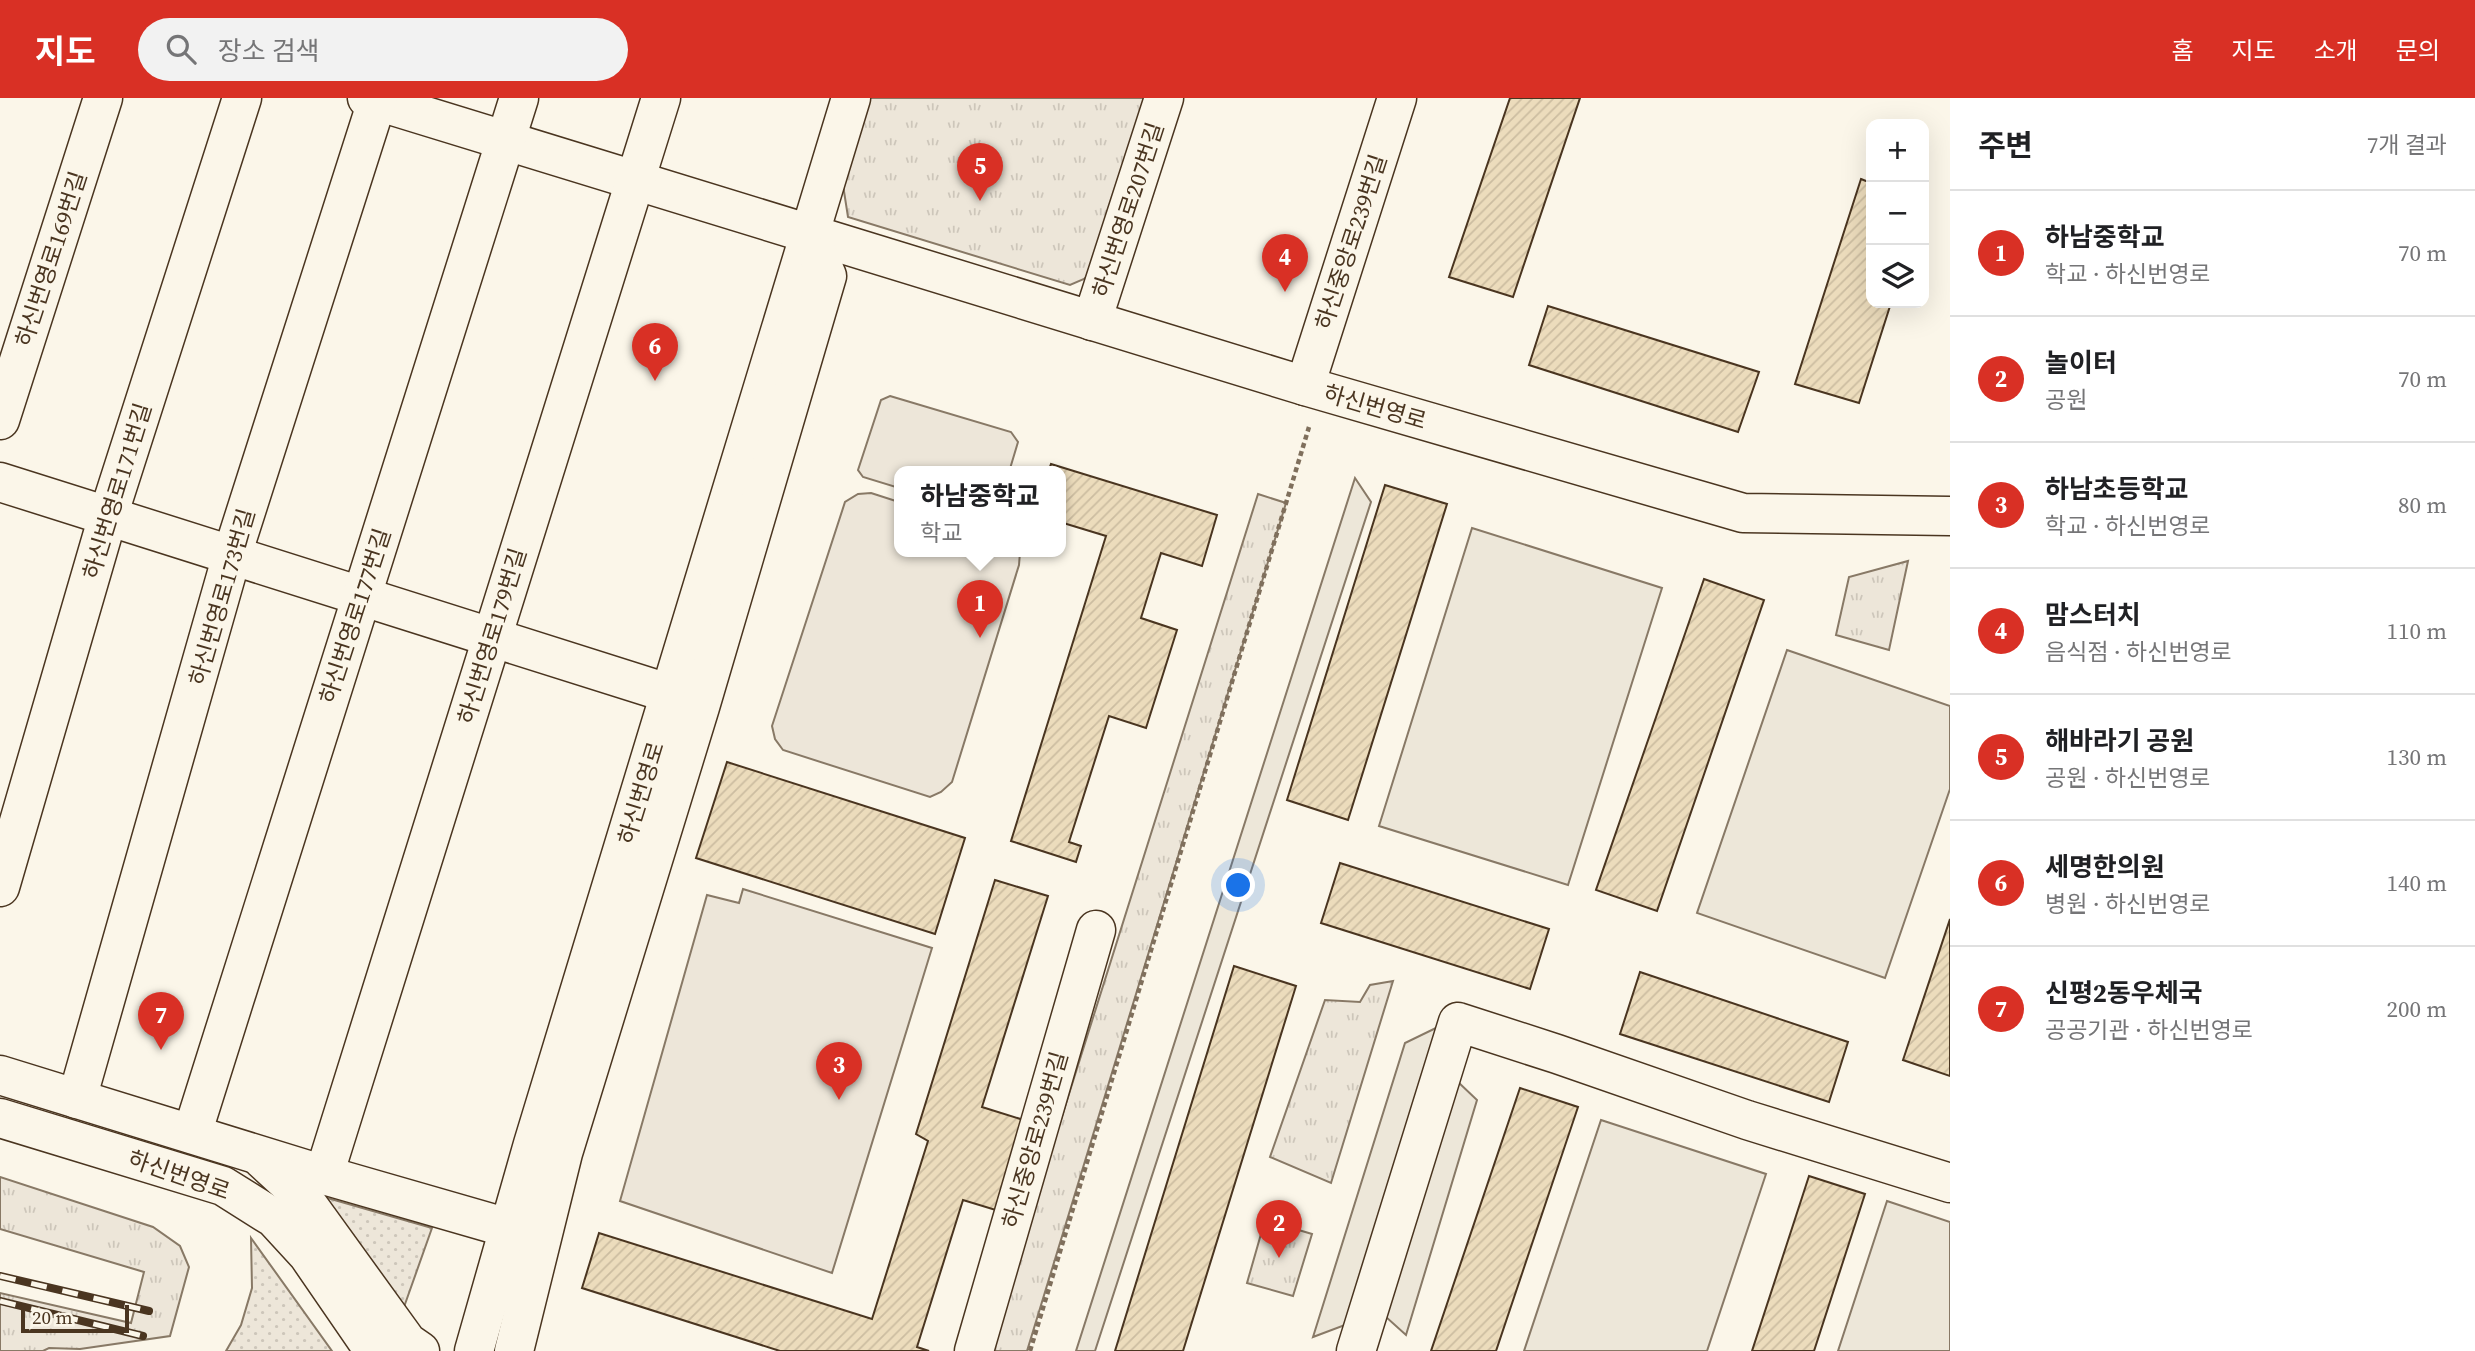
<!DOCTYPE html>
<html lang="ko">
<head>
<meta charset="utf-8">
<style>
  body { margin:0; font-family:"Source Serif 4","Noto Sans KR",serif; background:#f2f2f2; color:#202124 }
  .controls { position:absolute; right:21px; top:21px; display:grid; overflow:hidden; border-radius:14px; box-shadow:0 7px 28px #0002 }
  .controls button { width:63px; height:63px; display:grid; place-items:center; padding:0; border:0; border-bottom:2px solid #e0e0e0; background:#fff; color:#202124; font:35px sans-serif }
  .scale { position:absolute; left:21px; bottom:18px; width:108px; box-sizing:border-box; padding-left:7px; border:4px solid #4a3520; border-top:0; font-size:19px; line-height:24px; white-space:nowrap; color:#4a3520; -webkit-text-stroke:5px #fbf6e9; paint-order:stroke }
  .you { position:absolute; left:1239px; top:788px; width:24px; height:24px; margin:-18px; border:5px solid #fff; border-radius:50%; background:#1a73e8; box-shadow:0 0 0 10px #1a73e833 }
  .badge { display:grid; place-items:center; width:46px; height:46px; border-radius:50%; background:#d93025; color:#fff; font-size:23px; font-weight:700 }
  .pin { position:absolute; translate:-50% -58px; filter:drop-shadow(0 2px 4px #0008) }
  .pin::after { content:''; position:absolute; top:37px; width:24px; height:21px; background:inherit; clip-path:polygon(0 0,100% 0,50% 100%) }
  .popup { position:absolute; left:894px; top:368px; width:172px; height:91px; box-sizing:border-box; display:grid; place-content:center; border-radius:14px; background:#fff; filter:drop-shadow(0 2px 5px #0005); font-size:23px; white-space:nowrap; color:#757577 }
  .popup b { font-size:26px; color:#202124 }
  .popup::after { content:''; position:absolute; left:50%; top:100%; margin-left:-14px; border:14px solid transparent; border-top-color:#fff }
  .list { margin:0; padding:0; list-style:none }
  h2 { display:flex; justify-content:space-between; align-items:center; height:91px; margin:0; padding:0 28px; font-size:30px }
  h2 small { font-size:23px; font-weight:400; color:#757577 }
  .list li { display:grid; grid-template-columns:46px 1fr auto; gap:21px; align-items:center; box-sizing:border-box; height:126px; padding:0 28px; border-top:2px solid #e0e0e0 }
  .list b { display:block; font-size:26px; white-space:nowrap }
  .list p { margin:0; font-size:23px; white-space:nowrap; color:#757577 }
  .list em { font-size:23px; font-style:normal; color:#757577 }
  .icon { flex:none; width:38px; height:38px; fill:none; stroke:currentColor; stroke-width:2; stroke-linecap:round; stroke-linejoin:round }
  .map { position:relative; flex:none; width:1950px; height:1253px; overflow:hidden }
  header { display:flex; align-items:center; gap:42px; box-sizing:border-box; height:98px; padding:0 35px; background:#d93025; color:#fff }
  header strong { font-size:33px }
  nav { display:flex; gap:38px; margin-inline-start:auto; font-size:24px }
  .search { width:490px; height:63px; background:#f2f2f2; display:flex; align-items:center; gap:18px; box-sizing:border-box; padding:0 24px; border-radius:38px; color:#757577; font-size:26px }
  main { display:flex }
  aside { flex:1; background:#fff }
  .map>svg:first-child { display:block }
</style>
</head>
<body>
<header>
<strong>지도</strong>
<div class="search"><svg class="icon" aria-label="search" viewBox="0 0 24 24"><circle cx="10" cy="10" r="6"/><path d="M15 15l6 6"/></svg>장소 검색</div>
<nav><a>홈</a><a>지도</a><a>소개</a><a>문의</a></nav>
</header>
<main>
<div class="map">
<svg width="1950" height="1253" viewBox="0 0 1950 1253">
  <defs>
    <pattern id="grass-dots" width="8" height="8" patternUnits="userSpaceOnUse" patternTransform="scale(1.75)"><rect width="8" height="8" fill="#ede6d9"/><path d="M2 2h.1M6 6h.1" fill="none" stroke="#cdc6ba" stroke-width="1.8" stroke-linecap="round"/></pattern>
    <pattern id="park-tufts" width="24" height="20" patternUnits="userSpaceOnUse" patternTransform="scale(1.75)"><rect width="24" height="20" fill="#ede6d9"/><path d="M3 7l-1-3M5 7V3M7 7l1-3M15 17l-1-3M17 17v-4M19 17l1-3" fill="none" stroke="#cdc6ba"/></pattern>
    <pattern id="building-hatch" width="6" height="6" patternUnits="userSpaceOnUse" patternTransform="scale(1.75)"><rect width="6" height="6" fill="#ecdcbc"/><path d="M-1 1l2-2M0 6l6-6M5 7l2-2" fill="none" stroke="#ccbda1"/></pattern>
  </defs>
  <rect width="100%" height="100%" fill="#fbf6e9"/>
  <!-- grass -->
  <g fill="url(#grass-dots)" stroke="#887966" stroke-width="2">
    <path d="M324 1099 432 1130 404 1209Z"/>
    <path d="M251 1140 332 1253H226L241 1227 252 1190Z"/>
  </g>
  <!-- park -->
  <g fill="url(#park-tufts)" stroke="#887966" stroke-width="2">
    <path d="M869 0H1147L1093 173 1084 181 1070 187 848 119 843 87Z"/>
    <path d="M1258 396 1286 405 1027 1253H988Z"/>
    <path d="M1908 463 1889 552 1836 537 1849 479Z"/>
    <path d="M1393 883 1331 1085 1270 1059 1325 902 1360 904 1370 887Z"/>
    <path d="M0 1079 153 1129 180 1148 189 1169 170 1238 80 1251 49 1250 43 1253H0V1195L131 1225 144 1174 0 1131Z"/>
    <path d="M1265 1122 1312 1136 1293 1198 1247 1185Z"/>
  </g>
  <!-- pitch -->
  <g fill="#ede6d9" stroke="#887966" stroke-width="2">
    <path d="M890 298 1011 334 1018 344 1009 374H900L899 390 863 379 858 372 881 302Z"/>
    <path d="M871 395 899 404 900 454H1020L1019 467 952 684 941 694 930 699 783 652 775 641 772 628 845 404 858 396Z"/>
    <path d="M743 791 932 850 832 1175 620 1103 707 797 739 805Z"/>
  </g>
  <!-- parking -->
  <g fill="#ede7d9" stroke="#887966" stroke-width="2">
    <path d="M1355 380 1371 404 1095 1253H1076Z"/>
    <path d="M1472 430 1662 490 1568 787 1379 728Z"/>
    <path d="M1787 552 1950 608V691L1885 880 1697 815Z"/>
    <path d="M1440 928 1345 1227 1313 1239 1405 945Z"/>
    <path d="M1457 983 1477 1002 1406 1237 1386 1219Z"/>
    <path d="M1601 1022 1766 1076 1707 1253H1524Z"/>
    <path d="M1887 1103 1950 1124V1253H1838Z"/>
  </g>
  <!-- building -->
  <g fill="url(#building-hatch)" stroke="#4a3520" stroke-width="2">
    <path d="M1510 0H1580L1513 199 1449 179Z"/>
    <path d="M1861 81 1871 85V205H1891L1859 305 1795 286Z"/>
    <path d="M1548 208 1759 274 1738 334 1529 267Z"/>
    <path d="M1051 366 1217 417 1202 468 1161 455 1141 520 1177 532 1146 630 1109 618 1069 744 1081 748 1076 764 1011 743 1106 438 1060 424V374H1048Z"/>
    <path d="M1385 387 1447 406 1348 722 1287 702Z"/>
    <path d="M1704 481 1764 502 1657 813 1596 792Z"/>
    <path d="M727 664 965 740 935 836 696 760Z"/>
    <path d="M1340 765 1549 831 1530 891 1321 825Z"/>
    <path d="M995 782 1048 798 982 1009 1027 1023 999 1113 963 1102 917 1249 929 1253H780L582 1190 599 1135 872 1221 928 1043 916 1036Z"/>
    <path d="M1950 821V978L1903 962Z"/>
    <path d="M1234 868 1296 888 1183 1253H1115Z"/>
    <path d="M1640 874 1848 944 1829 1004 1620 936Z"/>
    <path d="M1520 990 1578 1009 1496 1253H1431Z"/>
    <path d="M1809 1078 1865 1096 1814 1253H1752Z"/>
  </g>
  <g fill="none" stroke-linecap="round" stroke-linejoin="round">
    <defs>
      <g id="minor">
        <path d="M367 0 1305 288 1743 415 1950 418"/>
        <path d="M1092 223 1164 0"/>
        <path d="M1305 288 1397 0"/>
        <path d="M0 322 103 0"/>
        <path d="M0 384 671 596"/>
        <path d="M0 789 108 418 242 0"/>
        <path d="M0 977 324 1077 508 1130"/>
        <path d="M77 1001 232 457 378 0"/>
        <path d="M0 1020 223 1088 274 1120 308 1157 374 1253"/>
        <path d="M192 1036 519 0"/>
        <path d="M262 1061 300 1096 407 1244 420 1253"/>
        <path d="M324 1077 661 0"/>
        <path d="M474 1253 533 1046 851 0"/>
        <path d="M514 1253 563 1055 700 609 827 178 819 159"/>
        <path d="M974 1253 1096 832"/>
        <path d="M1356 1253 1458 924 1557 956 1747 1022 1950 1085"/>
      </g>
    </defs>
    <!-- minor casing -->
    <use href="#minor" stroke="#4a3520" stroke-width="41"/>
    <!-- path -->
    <path stroke="#7f6f5c" stroke-width="4.5" stroke-dasharray="5 3.5" stroke-linecap="butt" d="M1030 1253 1309 329"/>
    <!-- minor -->
    <use href="#minor" stroke="#fbf6e9" stroke-width="38"/>
    <defs>
      <g id="rail">
        <path d="M0 1178 149 1213"/>
        <path d="M0 1203 143 1238"/>
      </g>
    </defs>
    <!-- rail casing -->
    <use href="#rail" stroke="#4a3520" stroke-width="8"/>
    <!-- rail -->
    <use href="#rail" stroke="#fbf6e9" stroke-width="5" stroke-dasharray="16" stroke-linecap="butt"/>
  </g>
  <g text-anchor="middle" stroke-width="5" stroke-linejoin="round" paint-order="stroke">
    <!-- street labels -->
    <g font-size="23" fill="#4a3520" stroke="#fbf6e9">
      <text transform="translate(1128 112) rotate(-72)" y="8">하신번영로207번길</text>
      <text transform="translate(1351 144) rotate(-72)" y="8">하신중앙로239번길</text>
      <text transform="translate(51 161) rotate(-72)" y="8">하신번영로169번길</text>
      <text transform="translate(1375 309) rotate(16)" y="8">하신번영로</text>
      <text transform="translate(117 393) rotate(-73)" y="8">하신번영로171번길</text>
      <text transform="translate(222 499) rotate(-74)" y="8">하신번영로173번길</text>
      <text transform="translate(355 518) rotate(-72)" y="8">하신번영로177번길</text>
      <text transform="translate(492 538) rotate(-73)" y="8">하신번영로179번길</text>
      <text transform="translate(641 695) rotate(-73)" y="8">하신번영로</text>
      <text transform="translate(1035 1042) rotate(-74)" y="8">하신중앙로239번길</text>
      <text transform="translate(179 1077) rotate(19)" y="8">하신번영로</text>
    </g>
  </g>
</svg>
<div class="controls">
<button>+</button>
<button>−</button>
<button><svg class="icon" aria-label="layers" viewBox="0 0 24 24"><path d="M12 4l9 5-9 5-9-5zM3 14l9 5 9-5"/></svg></button>
</div>
<div class="scale">20 m</div>
<div class="you"></div>
<div class="pin badge" style="left:980px;top:540px">1</div>
<div class="popup"><b>하남중학교</b>학교</div>
<div class="pin badge" style="left:1279px;top:1160px">2</div>
<div class="pin badge" style="left:839px;top:1002px">3</div>
<div class="pin badge" style="left:1285px;top:194px">4</div>
<div class="pin badge" style="left:980px;top:103px">5</div>
<div class="pin badge" style="left:655px;top:283px">6</div>
<div class="pin badge" style="left:161px;top:952px">7</div>
</div>
<aside>
<h2>주변<small>7개 결과</small></h2>
<ul class="list">
<li><span class="badge">1</span><div><b>하남중학교</b><p>학교 · 하신번영로</p></div><em>70 m</em></li>
<li><span class="badge">2</span><div><b>놀이터</b><p>공원</p></div><em>70 m</em></li>
<li><span class="badge">3</span><div><b>하남초등학교</b><p>학교 · 하신번영로</p></div><em>80 m</em></li>
<li><span class="badge">4</span><div><b>맘스터치</b><p>음식점 · 하신번영로</p></div><em>110 m</em></li>
<li><span class="badge">5</span><div><b>해바라기 공원</b><p>공원 · 하신번영로</p></div><em>130 m</em></li>
<li><span class="badge">6</span><div><b>세명한의원</b><p>병원 · 하신번영로</p></div><em>140 m</em></li>
<li><span class="badge">7</span><div><b>신평2동우체국</b><p>공공기관 · 하신번영로</p></div><em>200 m</em></li>
</ul>
</aside>
</main>
</body>
</html>
